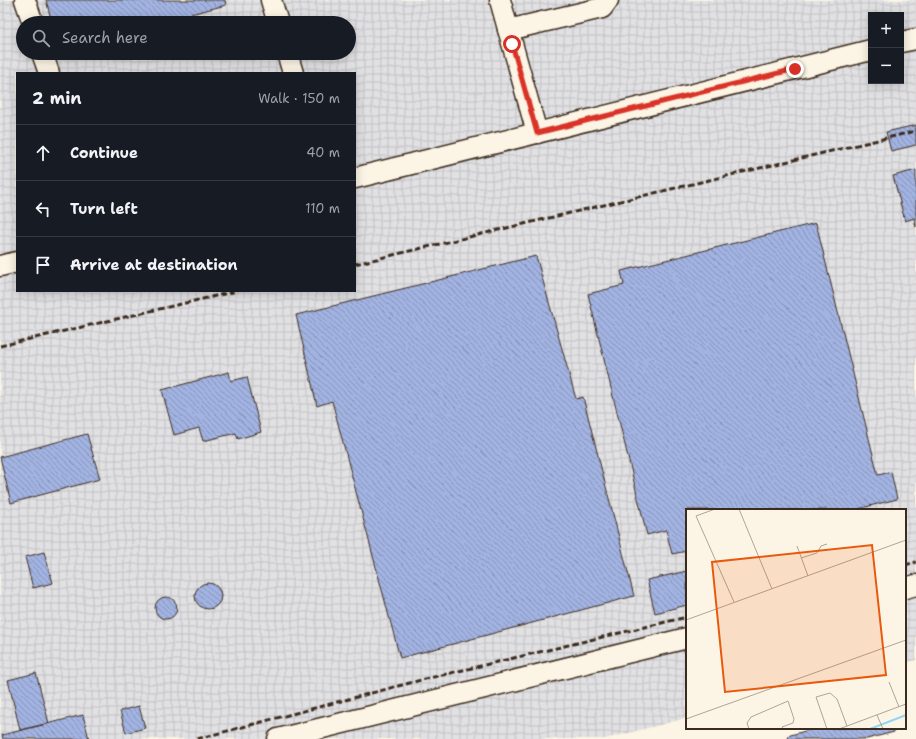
<!DOCTYPE html>
<html lang="en">
<head>
<meta charset="utf-8">
<style>
  body { margin:0; font-family:"Shantell Sans",sans-serif; background:#242831; color:#f1f3f6 }
  .controls { position:absolute; right:12px; top:12px; display:grid; overflow:hidden; border-radius:0px; box-shadow:0 2px 10px #0003 }
  .controls button { width:36px; height:36px; display:grid; place-items:center; padding:0; border:0; border-bottom:1px solid #363941; background:#171b24; color:#f1f3f6; font:20px sans-serif }
  .stop { position:absolute; width:12px; height:12px; margin:-9px; border:3px solid #d93025; border-radius:50%; background:#fff }
  .stop.end { background:#d93025; border-color:#fff; box-shadow:0 1px 4px #0008 }
  .list { margin:0; padding:0; list-style:none }
  h2 { display:flex; justify-content:space-between; align-items:center; height:52px; margin:0; padding:0 16px; font-size:17px }
  h2 small { font-size:13px; font-weight:400; color:#9ea1a6 }
  .list li { display:grid; grid-template-columns:26px 1fr auto; gap:12px; align-items:center; box-sizing:border-box; height:56px; padding:0 16px; border-top:1px solid #363941 }
  .list b { display:block; font-size:15px; white-space:nowrap }
  .list em { font-size:13px; font-style:normal; color:#9ea1a6 }
  .icon { flex:none; width:22px; height:22px; fill:none; stroke:currentColor; stroke-width:2; stroke-linecap:round; stroke-linejoin:round }
  .map { position:relative; flex:none; width:916px; height:739px; overflow:hidden }
  .search { position:absolute; background:#171b24; box-shadow:0 2px 10px #0003; left:16px; top:16px; width:340px; height:44px; display:flex; align-items:center; gap:10px; box-sizing:border-box; padding:0 14px; border-radius:22px; color:#9ea1a6; font-size:15px }
  .panel { position:absolute; background:#171b24; box-shadow:0 2px 10px #0003; left:16px; top:72px; width:340px; height:220px; border-radius:0px }
  .map>svg:first-child { display:block }
</style>
</head>
<body>
<div class="map">
<svg width="916" height="739" viewBox="0 0 916 739">
  <defs>
    <pattern id="industrial-grid" width="8" height="8" patternUnits="userSpaceOnUse"><rect width="8" height="8" fill="#e1e1e4"/><path d="M0 4h8M4 0v8" fill="none" stroke="#c2c1c3"/></pattern>
    <pattern id="building-back-hatch" width="6" height="6" patternUnits="userSpaceOnUse"><rect width="6" height="6" fill="#a2b3e2"/><path d="M-1 5l2 2M0 0l6 6M5-1l2 2" fill="none" stroke="#8592b7"/></pattern>
  </defs>
  <rect width="100%" height="100%" fill="#fcf5e5"/>
  <filter id="ink" filterUnits="userSpaceOnUse"><feTurbulence type="fractalNoise" baseFrequency=".025" numOctaves="2"/><feDisplacementMap in="SourceGraphic" scale="8" xChannelSelector="R" yChannelSelector="G"/><feConvolveMatrix kernelMatrix="1 2 1 2 8 2 1 2 1" color-interpolation-filters="sRGB"/></filter>
  <g filter="url(#ink)">
    <!-- industrial -->
    <path fill="url(#industrial-grid)" fill-rule="evenodd" d="M0 0H916V660L905 663V510H687V718L605 739H0ZM871 15H901V81H871ZM23 23H349V53H23ZM17 73H355V291H17Z"/>
    <!-- building -->
    <g fill="url(#building-back-hatch)" stroke="#3b2a1e">
      <path d="M46 0H225L226 5 156 23H52Z"/>
      <path d="M916 125V145L891 151 886 132Z"/>
      <path d="M916 170V227L914 218 905 221 893 176Z"/>
      <path d="M816 223 878 475 891 472 897 499 854 510H687V551L672 554 666 530 647 535 588 294 624 285 621 271Z"/>
      <path d="M536 256 576 399 583 397 634 596 400 658 332 401 317 406 296 315Z"/>
      <path d="M229 372 231 381 247 377 261 432 238 439 236 433 203 441 199 428 174 435 162 390Z"/>
      <path d="M87 434 100 479 11 503 0 457Z"/>
      <path d="M44 552 53 583 33 588 25 557Z"/>
      <path d="M687 571V605L655 613 647 580Z"/>
      <circle cx="208" cy="596" r="13"/>
      <circle cx="166" cy="608" r="11"/>
      <path d="M36 673 49 723 20 730 8 680Z"/>
      <path d="M139 706 145 728 126 733 120 711Z"/>
      <path d="M83 715 89 739H3L2 735Z"/>
      <path d="M816 728H893L894 732 867 739H788L787 736Z"/>
    </g>
    <g fill="none" stroke-linecap="round" stroke-linejoin="round">
      <defs>
        <g id="minor">
          <path d="M25 0 33 23"/>
          <path d="M271 0 278 23"/>
          <path d="M500 0 537 133"/>
          <path d="M508 30 602 8 608 0"/>
          <path d="M901 42 916 39"/>
          <path d="M42 53 49 73"/>
          <path d="M287 53 293 73"/>
          <path d="M355 178 871 50"/>
          <path d="M0 266 17 262"/>
          <path d="M905 588 916 585"/>
          <path d="M278 739 687 638"/>
        </g>
      </defs>
      <!-- minor casing -->
      <use href="#minor" stroke="#3b2a1e" stroke-width="23"/>
      <!-- minor -->
      <use href="#minor" stroke="#fcf5e5" stroke-width="20"/>
      <!-- rail -->
      <g stroke="#3b2a1e" stroke-width="3" stroke-dasharray="6 3" stroke-linecap="butt">
        <path d="M355 264 916 131"/>
        <path d="M0 346 237 291"/>
        <path d="M905 565 916 562"/>
        <path d="M197 739 421 680 687 617"/>
      </g>
    </g>
  </g>
  <g fill="none" stroke-linecap="round" stroke-linejoin="round" filter="url(#ink)">
    <!-- route -->
    <path stroke="#d93025" stroke-width="5" d="M512 44 537 133 795 69"/>
  </g>
  <!-- overview -->
  <g transform="translate(686 509)">
    <rect width="220" height="220" fill="#fcf5e5"/>
    <path fill="none" stroke="#94d4f5" stroke-width="2" d="M184 220 220 206"/>
    <path fill="none" stroke="#afa495" stroke-width="1" d="M29 0 10 7 48 93M53 0 86 80M111 37 122 67M115 49 131 44 135 37 141 35M0 111 220 31M203 173 213 198M191 206 197 220M0 210 220 131M63 220 61 214 65 208 102 192 108 210 107 214 96 218 97 220M141 220 130 188 144 184 151 190 161 217M153 220 220 195"/>
    <path fill="#e8590c" fill-opacity="0.15" stroke="#e8590c" stroke-width="2" d="M186 36 200 166 39 183 26 53Z"/>
    <rect width="220" height="220" fill="none" stroke="#3b2a1e" stroke-width="2"/>
  </g>
</svg>
<div class="controls">
<button>+</button>
<button>−</button>
</div>
<div class="stop" style="left:512px;top:44px"></div>
<div class="stop end" style="left:795px;top:69px"></div>
<div class="search"><svg class="icon" aria-label="search" viewBox="0 0 24 24"><circle cx="10" cy="10" r="6"/><path d="M15 15l6 6"/></svg>Search here</div>
<section class="panel">
<h2>2 min<small>Walk · 150 m</small></h2>
<ul class="list">
<li><svg class="icon" aria-label="ahead" viewBox="0 0 24 24"><path d="M12 20V5M6 11l6-6 6 6"/></svg><div><b>Continue</b></div><em>40 m</em></li>
<li><svg class="icon" aria-label="left" viewBox="0 0 24 24"><path d="M17 20v-9H6M10 6l-5 5 5 5"/></svg><div><b>Turn left</b></div><em>110 m</em></li>
<li><svg class="icon" aria-label="arrive" viewBox="0 0 24 24"><path d="M6 21V4h12l-3 4 3 4H6"/></svg><div><b>Arrive at destination</b></div></li>
</ul>
</section>
</div>
</body>
</html>
